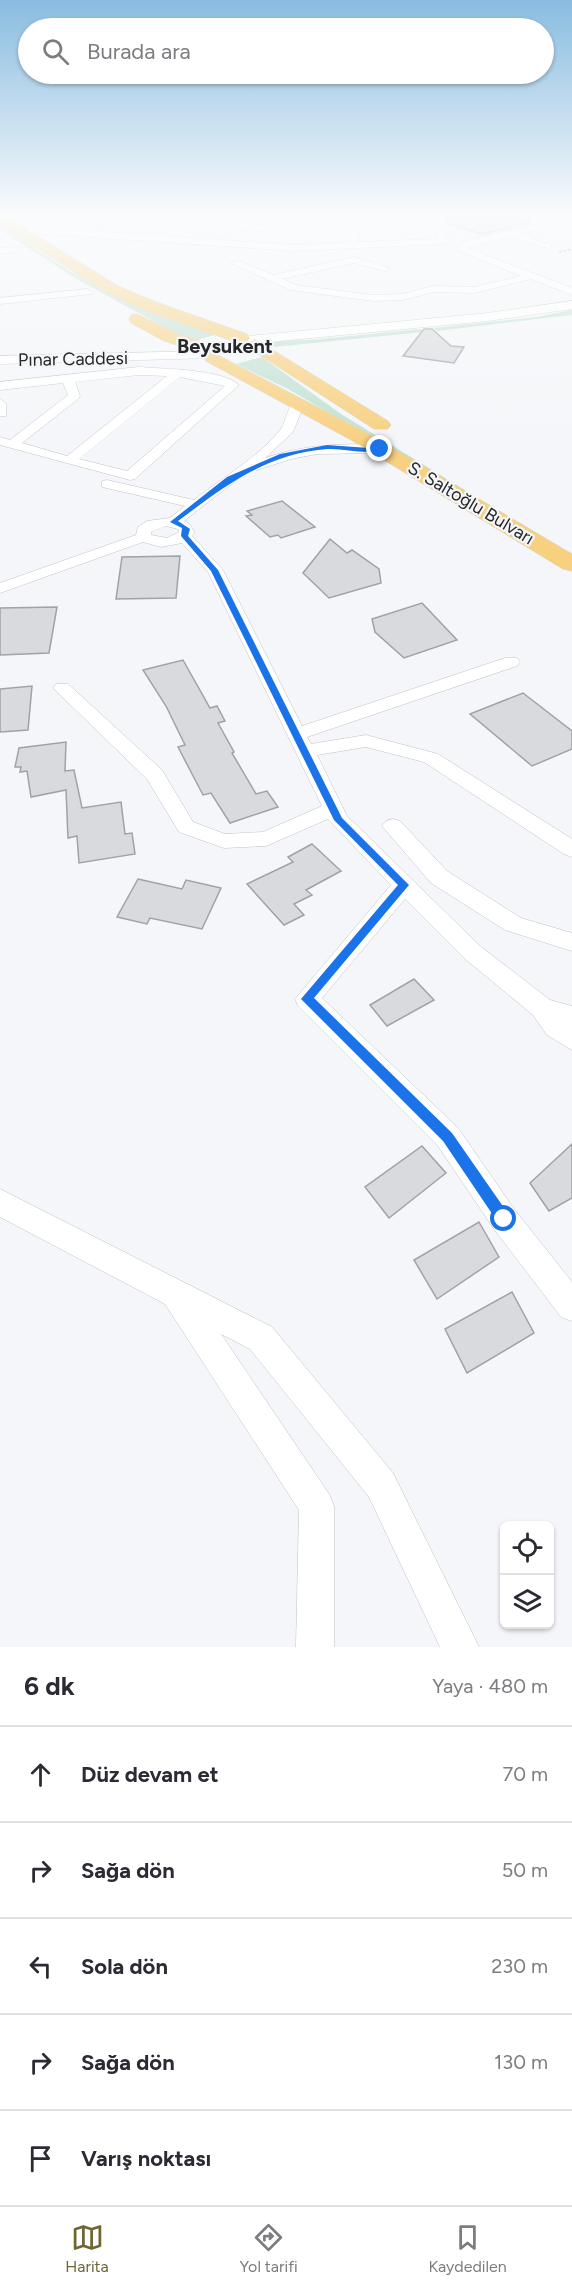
<!DOCTYPE html>
<html lang="tr">
<head>
<meta charset="utf-8">
<style>
  body { margin:0; font-family:Figtree,sans-serif; background:#f2f2f3; color:#2b2b33 }
  .controls { position:absolute; right:18px; bottom:18px; display:grid; overflow:hidden; border-radius:9px; box-shadow:0 2px 4px #0004 }
  .controls button { width:54px; height:54px; display:grid; place-items:center; padding:0; border:0; border-bottom:2px solid #e1e1e2; background:#fff; color:#2b2b33; font:30px sans-serif }
  .stop { position:absolute; width:18px; height:18px; margin:-14px; border:4px solid #1a73e8; border-radius:50%; background:#fff }
  .stop.end { background:#1a73e8; border-color:#fff; box-shadow:0 2px 6px #0008 }
  .list { margin:0; padding:0; list-style:none }
  h2 { display:flex; justify-content:space-between; align-items:center; height:78px; margin:0; padding:0 24px; font-size:26px }
  h2 small { font-size:20px; font-weight:400; color:#7c7c81 }
  .list li { display:grid; grid-template-columns:39px 1fr auto; gap:18px; align-items:center; box-sizing:border-box; height:96px; padding:0 24px; border-top:2px solid #e1e1e2 }
  .list b { display:block; font-size:22px; white-space:nowrap }
  .list em { font-size:20px; font-style:normal; color:#7c7c81 }
  .icon { flex:none; width:33px; height:33px; fill:none; stroke:currentColor; stroke-width:2; stroke-linecap:round; stroke-linejoin:round }
  .map { position:relative; flex:none; width:572px; height:1647px; overflow:hidden }
  .search { position:absolute; background:#fff; box-shadow:0 2px 4px #0004; left:18px; right:18px; top:18px; height:66px; display:flex; align-items:center; gap:15px; box-sizing:border-box; padding:0 21px; border-radius:33px; color:#7c7c81; font-size:22px }
  .sheet { height:558px; background:#fff }
  nav { display:flex; justify-content:space-around; align-items:center; box-sizing:border-box; height:84px; border-top:2px solid #e1e1e2; background:#fff; font-size:16px; color:#7c7c81 }
  nav a { display:grid; justify-items:center; gap:3px }
  nav .on { color:#706633 }
  .map>svg:first-child { display:block }
</style>
</head>
<body>
<div class="map">
<svg width="572" height="1647" viewBox="0 0 572 1647">
  <rect width="100%" height="100%" fill="#f4f6f9"/>
  <!-- green -->
  <g fill="#c2e1d2">
    <path d="M0 225 70 271 112 294 217 334 192 342 78 280 0 230Z"/>
    <path d="M572 310V315L437 331 433 328 536 317Z"/>
    <path d="M421 329 424 332 274 347 266 341 310 340Z"/>
    <path d="M262 357 341 414 572 556 288 389 236 364Z"/>
  </g>
  <!-- building -->
  <g fill="#d9dade" stroke="#a1a2a5" stroke-width="1.5">
    <path d="M447 216H528L529 223 482 234 447 224Z"/>
    <path d="M424 329H432L451 346 464 347 454 363 403 356Z"/>
    <path d="M282 501 315 527 281 538 278 535 270 537 246 516 252 515 247 511Z"/>
    <path d="M330 539 347 553 352 550 379 569 381 583 329 598 303 573Z"/>
    <path d="M180 556 176 598 116 599 122 557Z"/>
    <path d="M422 603 457 640 404 658 375 632 372 619Z"/>
    <path d="M57 607 49 653 0 655V608Z"/>
    <path d="M183 660 210 708 217 706 225 721 218 723 234 752 232 753 256 794 267 791 278 807 230 823 211 793 203 795 178 747 185 745 166 706 143 670Z"/>
    <path d="M32 686 28 730 0 732V689Z"/>
    <path d="M523 693 572 731V749L532 766 470 714Z"/>
    <path d="M66 742 65 771 74 770 82 808 121 802 125 834 132 833 135 854 79 863 77 836 68 838 66 790 31 797 27 771 20 772 21 767H15L19 748Z"/>
    <path d="M312 844 341 871 306 890 312 895 294 904 304 915 284 925 247 884 293 862 288 857Z"/>
    <path d="M138 879 182 889 186 880 221 888 202 929 150 918 147 924 117 917Z"/>
    <path d="M414 979 434 1000 387 1026 370 1005Z"/>
    <path d="M572 1144V1198L549 1211 530 1183Z"/>
    <path d="M422 1146 446 1173 389 1218 365 1187Z"/>
    <path d="M479 1222 499 1257 437 1299 414 1260Z"/>
    <path d="M512 1292 534 1333 467 1373 445 1329Z"/>
  </g>
  <g fill="none" stroke-linecap="round" stroke-linejoin="round">
    <defs>
      <g id="minor">
        <path d="M107 216 268 225 272 228 268 231 111 219Z"/>
        <path d="M356 216H364L357 242 438 239 436 231 437 216H445L444 231 449 241 444 244 295 251 15 232 11 229 15 226 295 245 348 243Z"/>
        <path d="M572 217V223L520 234 551 245V249L509 237 467 248 572 288V295L531 279 474 293 433 292 403 300 373 301 290 290 231 263 239 261 273 275 354 257 390 268 385 271 354 263 282 279 296 285 373 295 403 294 433 286 474 287 521 276 457 250V246L468 240Z"/>
        <path d="M20 247V251L0 254V248Z"/>
        <path d="M88 289 93 292 92 294 0 304V298Z"/>
        <path d="M139 367C162 369 223 369 239 385L135 479 130 480 0 445V437L10 440 68 395 63 383 0 390V382ZM139 375 167 376 67 456 22 443 78 399 80 396 75 382ZM180 377 225 386 127 471 79 459Z"/>
        <path d="M299 398 305 402 293 432 265 458C303 445 341 443 380 445L387 449 380 453 317 454 291 459 257 470 252 468 184 521 189 523 195 533 192 536 223 570 302 726 505 658H517L520 662 517 666 307 737 311 744 366 735 438 754 572 839V857L564 854 424 762 366 747 317 755 347 816 480 946 550 1000 572 1006V1050L547 1035 533 1015 464 958 405 899 322 998 458 1128 514 1209 572 1282V1321L561 1317 494 1229 438 1146 298 1006 295 999 391 885 328 819 266 846 224 848 179 832 147 779 53 688 56 684H68L162 770 193 822 225 834 263 832 322 806 208 572 182 543 161 547 143 542 0 593V583L136 535 138 527 147 521 170 518 185 506 102 487V481L107 480 194 500C222 478 259 457 281 429 287 420 288 401 299 398ZM166 526 178 529 179 532 167 538 151 535V532Z"/>
        <path d="M0 399 6 403V416H0Z"/>
        <path d="M393 819 400 821 447 871 521 918 572 933V951L505 930 431 883 382 826 386 821Z"/>
        <path d="M0 1189 272 1327 393 1473 479 1647H440L369 1497 250 1349 221 1334 329 1494 334 1506V1647H296L299 1510 165 1304 0 1217Z"/>
      </g>
      <g id="tertiary">
        <path d="M572 301V309L488 321 249 344 242 340 249 336 488 313Z"/>
        <path d="M205 351 210 352V358L0 364V356Z"/>
      </g>
      <g id="primary">
        <path d="M0 216H5L118 286 156 302 247 334 250 338 247 342H235L144 310 106 292 0 225Z"/>
        <path d="M137 314 176 333 205 343 208 347 199 352 164 341 131 323 129 319 131 315Z"/>
        <path d="M255 339 388 421 391 425 388 429H374L249 348 246 344Z"/>
        <path d="M212 352 367 433 572 554V571L563 569 353 441 206 361 203 357Z"/>
      </g>
    </defs>
    <!-- minor casing -->
    <use href="#minor" stroke="#c0c2c5" stroke-width="1"/>
    <!-- tertiary casing -->
    <use href="#tertiary" stroke="#c0c2c5" stroke-width="1"/>
    <!-- primary casing -->
    <use href="#primary" stroke="#d4d4d4" stroke-width="1"/>
    <!-- path -->
    <path stroke="#8b8c8e" stroke-width="1.5" stroke-dasharray="3 1.5" stroke-linecap="butt" d="M559 252 572 249"/>
    <!-- minor -->
    <use href="#minor" fill="#fff" fill-rule="evenodd"/>
    <!-- tertiary -->
    <use href="#tertiary" fill="#fff" fill-rule="evenodd"/>
    <!-- primary -->
    <use href="#primary" fill="#f7d080" fill-rule="evenodd"/>
  </g>
  <!-- sky -->
  <linearGradient id="sky" x2="0" y2="1"><stop stop-color="#89bce0"/><stop offset="0.48" stop-color="#fafbfc"/><stop offset="1" stop-color="#fafbfc" stop-opacity="0"/></linearGradient>
  <rect width="572" height="446" fill="url(#sky)"/>
  <!-- route -->
  <path fill="#1a73e8" d="M327 445 383 449C369 456 344 448 328 449 267 453 225 486 178 521L190 529 188 536 218 570 342 818 409 885 314 998 452 1133 509 1215V1224L504 1225 499 1224 443 1141 301 999 398 885 334 820 211 571 181 536 182 528 170 522 227 477 280 454Z"/>
  <g text-anchor="middle" stroke-width="4.5" stroke-linejoin="round" paint-order="stroke">
    <!-- far-street labels -->
    <g font-size="18" fill="#262728" stroke="#f4f6f9">
      <text transform="translate(73 359) rotate(-1)" y="6">Pınar Caddesi</text>
      <text transform="translate(471 503) rotate(31)" y="6">S. Saltoğlu Bulvarı</text>
    </g>
    <!-- far-quarter labels -->
    <g font-size="20" font-weight="bold" fill="#262728" stroke="#f4f6f9">
      <text x="225" y="353">Beysukent</text>
    </g>
  </g>
</svg>
<div class="controls">
<button><svg class="icon" aria-label="locate" viewBox="0 0 24 24"><circle cx="12" cy="12" r="6"/><path d="M12 2v4M12 18v4M2 12h4M18 12h4"/></svg></button>
<button><svg class="icon" aria-label="layers" viewBox="0 0 24 24"><path d="M12 4l9 5-9 5-9-5zM3 14l9 5 9-5"/></svg></button>
</div>
<div class="stop" style="left:504px;top:1219px"></div>
<div class="stop end" style="left:380px;top:449px"></div>
<div class="search"><svg class="icon" aria-label="search" viewBox="0 0 24 24"><circle cx="10" cy="10" r="6"/><path d="M15 15l6 6"/></svg>Burada ara</div>
</div>
<section class="sheet">
<h2>6 dk<small>Yaya · 480 m</small></h2>
<ul class="list">
<li><svg class="icon" aria-label="ahead" viewBox="0 0 24 24"><path d="M12 20V5M6 11l6-6 6 6"/></svg><div><b>Düz devam et</b></div><em>70 m</em></li>
<li><svg class="icon" aria-label="right" viewBox="0 0 24 24"><path d="M7 20v-9h11M14 6l5 5-5 5"/></svg><div><b>Sağa dön</b></div><em>50 m</em></li>
<li><svg class="icon" aria-label="left" viewBox="0 0 24 24"><path d="M17 20v-9H6M10 6l-5 5 5 5"/></svg><div><b>Sola dön</b></div><em>230 m</em></li>
<li><svg class="icon" aria-label="right" viewBox="0 0 24 24"><path d="M7 20v-9h11M14 6l5 5-5 5"/></svg><div><b>Sağa dön</b></div><em>130 m</em></li>
<li><svg class="icon" aria-label="arrive" viewBox="0 0 24 24"><path d="M6 21V4h12l-3 4 3 4H6"/></svg><div><b>Varış noktası</b></div></li>
</ul>
</section>
<nav>
<a class="on"><svg class="icon" aria-label="map" viewBox="0 0 24 24"><path d="M3 6l6-2 6 2 6-2v14l-6 2-6-2-6 2zM9 4v14M15 6v14"/></svg>Harita</a>
<a><svg class="icon" aria-label="directions" viewBox="0 0 24 24"><path d="M12 3l9 9-9 9-9-9zM9 14v-3h6M13 9l2 2-2 2"/></svg>Yol tarifi</a>
<a><svg class="icon" aria-label="saved" viewBox="0 0 24 24"><path d="M7 4h10v16l-5-4-5 4z"/></svg>Kaydedilen</a>
</nav>
</body>
</html>
